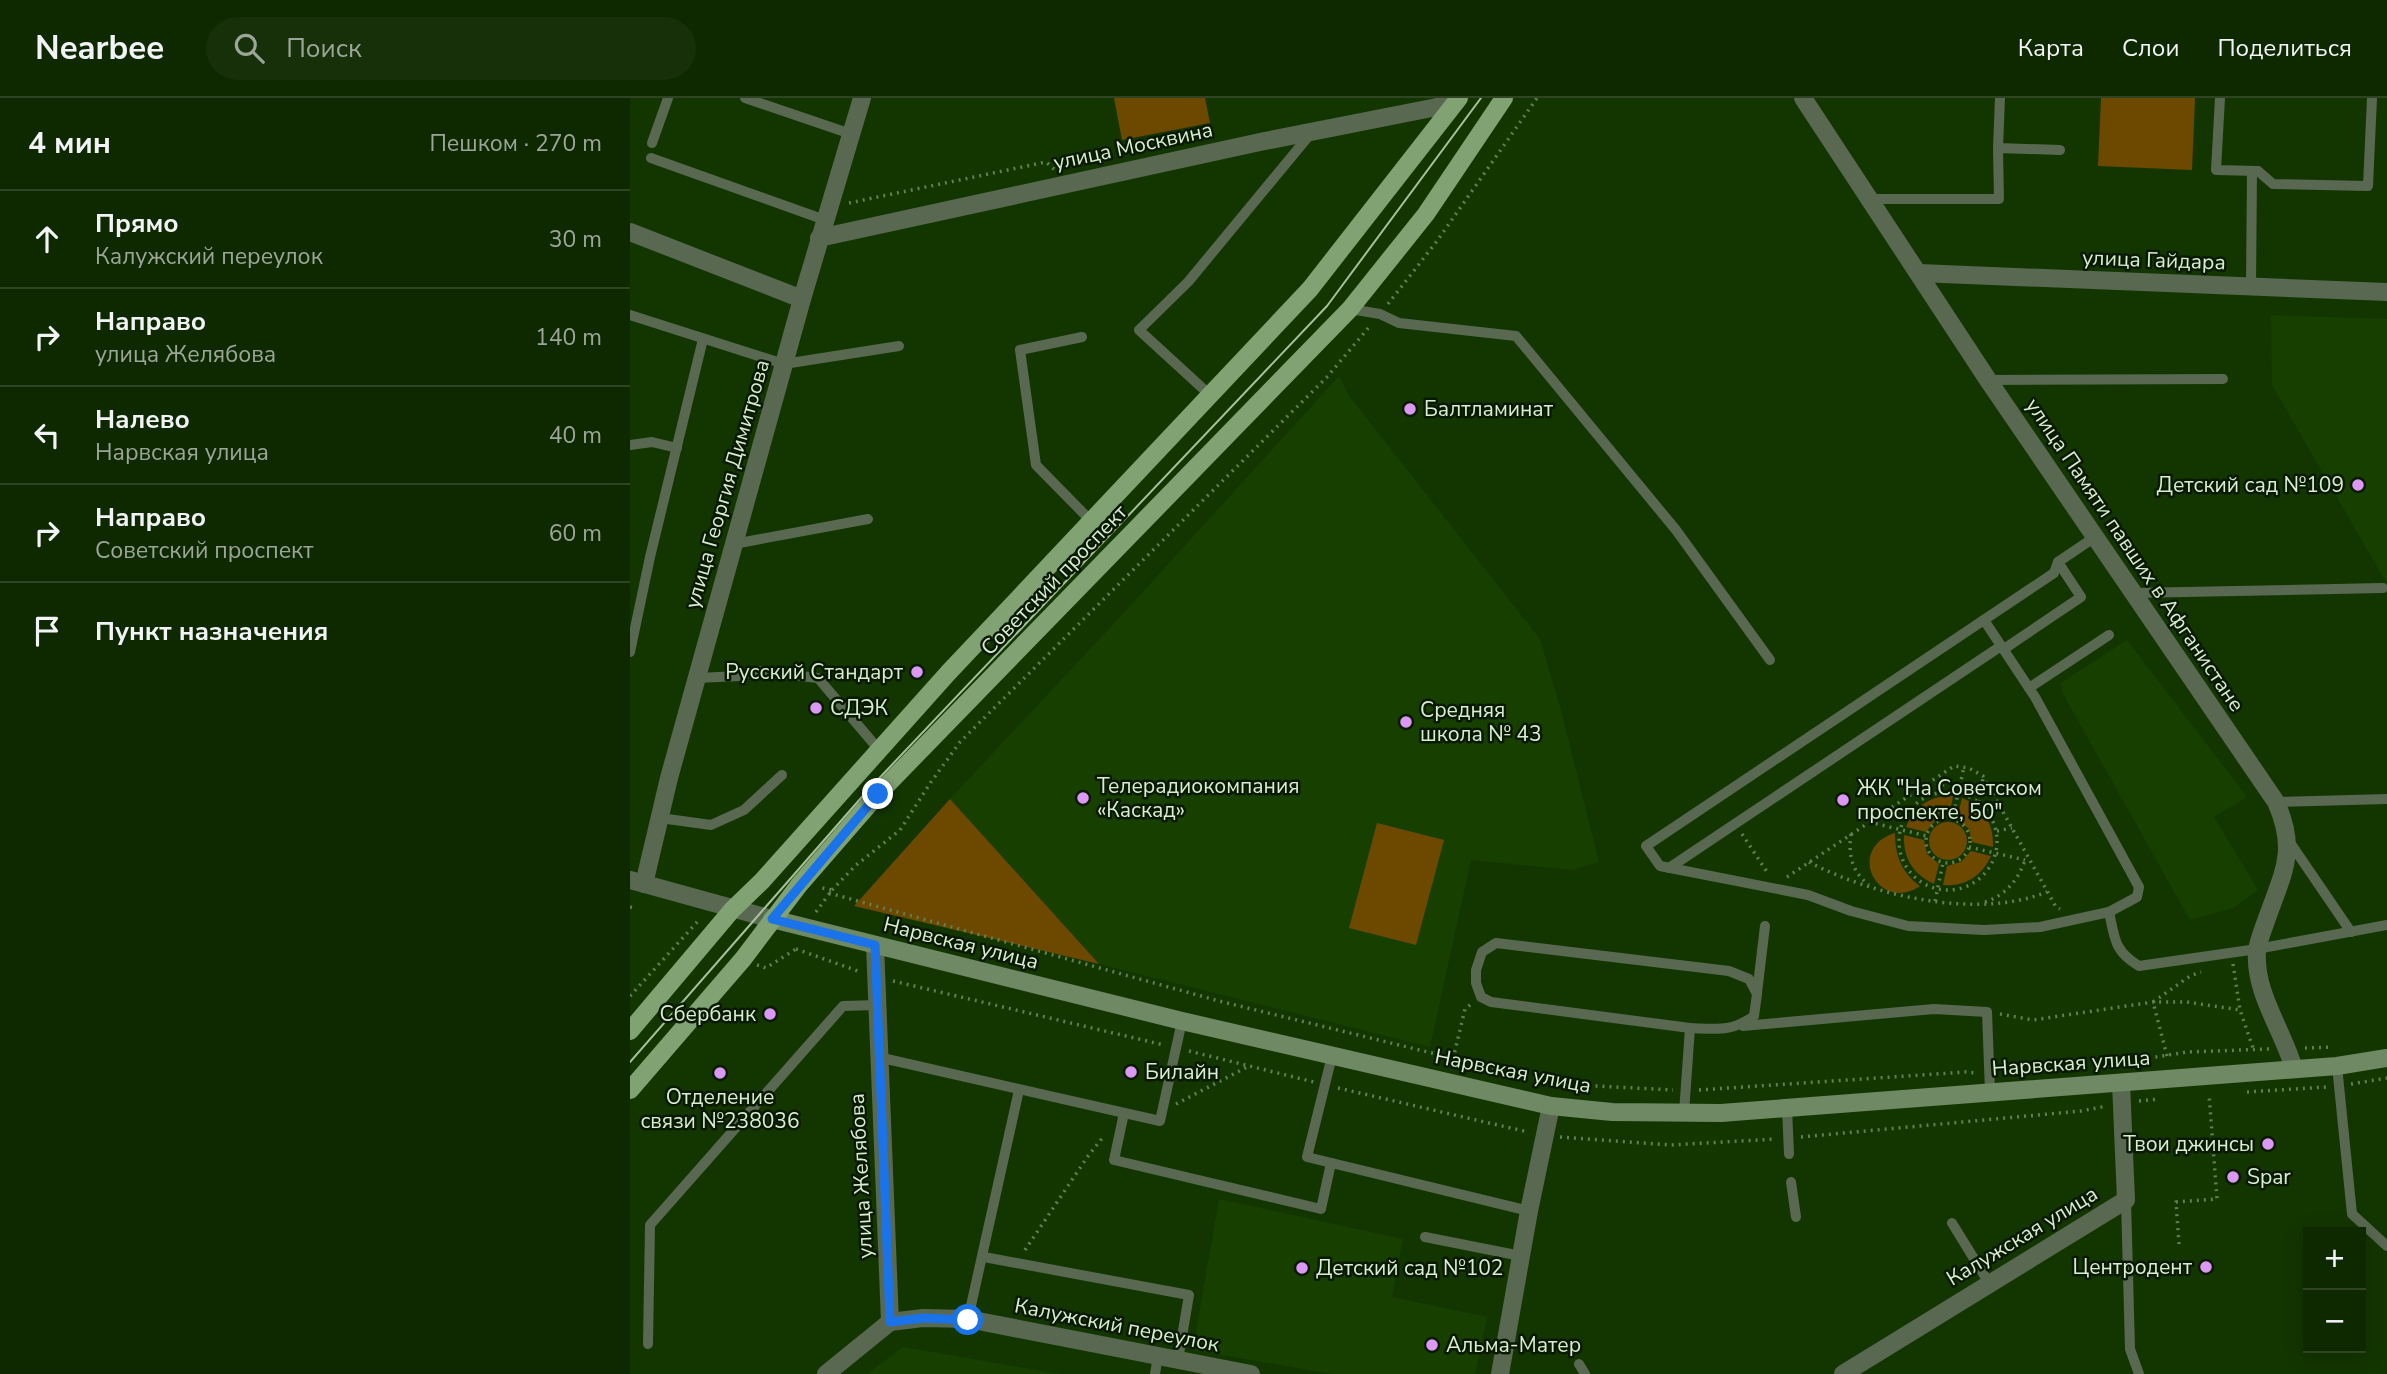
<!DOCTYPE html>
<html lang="ru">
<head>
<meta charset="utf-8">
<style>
  body { margin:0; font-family:"Nunito Sans",sans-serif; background:#17300a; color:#f1f3f6 }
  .controls { position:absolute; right:21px; bottom:21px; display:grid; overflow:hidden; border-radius:0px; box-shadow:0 4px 18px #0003 }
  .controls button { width:63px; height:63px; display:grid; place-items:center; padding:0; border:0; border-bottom:2px solid #2e4422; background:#0e2800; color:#f1f3f6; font:35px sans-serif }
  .stop { position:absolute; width:21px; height:21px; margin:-16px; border:5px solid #1a73e8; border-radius:50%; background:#fff }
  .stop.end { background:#1a73e8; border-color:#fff; box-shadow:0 2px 7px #0008 }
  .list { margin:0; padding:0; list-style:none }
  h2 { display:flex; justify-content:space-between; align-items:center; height:91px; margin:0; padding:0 28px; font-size:30px }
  h2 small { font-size:23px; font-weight:400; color:#9ba699 }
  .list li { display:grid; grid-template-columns:46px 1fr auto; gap:21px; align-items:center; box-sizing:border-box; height:98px; padding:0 28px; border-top:2px solid #2e4422 }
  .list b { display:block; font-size:26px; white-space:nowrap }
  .list p { margin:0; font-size:23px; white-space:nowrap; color:#9ba699 }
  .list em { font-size:23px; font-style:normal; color:#9ba699 }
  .icon { flex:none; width:38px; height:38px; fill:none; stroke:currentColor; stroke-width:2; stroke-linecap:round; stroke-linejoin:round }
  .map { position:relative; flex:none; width:1757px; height:1276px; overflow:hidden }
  header { display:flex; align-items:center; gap:42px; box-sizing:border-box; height:98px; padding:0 35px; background:#0e2800; border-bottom:2px solid #2e4422 }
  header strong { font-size:33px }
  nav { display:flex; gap:38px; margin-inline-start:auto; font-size:24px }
  .search { width:490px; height:63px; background:#17300a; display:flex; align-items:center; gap:18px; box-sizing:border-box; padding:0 24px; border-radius:38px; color:#9ba699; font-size:26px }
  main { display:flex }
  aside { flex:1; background:#0e2800 }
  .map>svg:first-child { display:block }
</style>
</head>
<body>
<header>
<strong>Nearbee</strong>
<div class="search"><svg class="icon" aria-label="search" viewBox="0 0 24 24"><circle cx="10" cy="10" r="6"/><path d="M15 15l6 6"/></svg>Поиск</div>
<nav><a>Карта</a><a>Слои</a><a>Поделиться</a></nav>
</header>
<main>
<aside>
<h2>4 мин<small>Пешком · 270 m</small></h2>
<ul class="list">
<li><svg class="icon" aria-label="ahead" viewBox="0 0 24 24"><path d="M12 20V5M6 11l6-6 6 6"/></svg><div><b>Прямо</b><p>Калужский переулок</p></div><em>30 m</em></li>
<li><svg class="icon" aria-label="right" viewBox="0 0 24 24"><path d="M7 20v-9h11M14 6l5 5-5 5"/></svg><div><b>Направо</b><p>улица Желябова</p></div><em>140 m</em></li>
<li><svg class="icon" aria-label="left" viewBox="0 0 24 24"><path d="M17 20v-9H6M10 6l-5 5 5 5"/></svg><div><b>Налево</b><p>Нарвская улица</p></div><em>40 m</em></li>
<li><svg class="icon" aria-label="right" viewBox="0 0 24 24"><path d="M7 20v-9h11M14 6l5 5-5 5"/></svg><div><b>Направо</b><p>Советский проспект</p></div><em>60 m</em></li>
<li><svg class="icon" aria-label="arrive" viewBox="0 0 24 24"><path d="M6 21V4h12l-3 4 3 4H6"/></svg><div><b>Пункт назначения</b></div></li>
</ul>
</aside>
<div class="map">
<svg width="1757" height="1276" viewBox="0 0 1757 1276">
  <rect width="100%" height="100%" fill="#133600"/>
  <!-- built -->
  <g fill="#173f00">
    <path d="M1641 217 1757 221V486L1642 287Z"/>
    <path d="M709 278 720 299 910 541 931 612 969 764 942 772 841 762 800 949 469 866 320 701 490 519Z"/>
    <path d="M1497 542 1617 699 1584 719 1628 792 1603 810 1560 822 1432 594 1431 585Z"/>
    <path d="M589 1101 773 1141 762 1199 857 1219 845 1276H702L563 1252Z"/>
    <path d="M273 1249 430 1276H237Z"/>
  </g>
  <!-- green -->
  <g fill="#6d4900">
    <path d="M484 0H575L580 25 492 42Z"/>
    <path d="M1471 0H1565L1562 72 1468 68Z"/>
    <path d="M1323 698 1319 719 1305 723 1296 734 1276 729C1284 708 1301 697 1323 698Z"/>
    <path d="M1332 700C1354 709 1364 726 1363 749L1342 744 1339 731 1327 721Z"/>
    <path d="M320 701 469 866 224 808Z"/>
    <circle cx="1318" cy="743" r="19"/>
    <path d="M747 725 814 742 786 847 719 830Z"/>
    <path d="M1265 735C1265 758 1272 775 1290 788 1249 816 1214 751 1265 735Z"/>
    <path d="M1274 737 1294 742 1297 756 1309 766 1304 786C1283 776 1273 760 1274 737Z"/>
    <path d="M1341 753 1361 758C1352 778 1335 789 1313 787L1317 768 1331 764Z"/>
  </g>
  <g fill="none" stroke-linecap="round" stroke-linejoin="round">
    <!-- path -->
    <g stroke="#617f52" stroke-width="3.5" stroke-dasharray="2 5" stroke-linecap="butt">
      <path d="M219 105 416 64 425 72"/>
      <path d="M758 206 807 143 907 0"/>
      <circle cx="1318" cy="743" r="49"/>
      <path d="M1311 695 1315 674"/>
      <path d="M1349 704 1353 680"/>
      <circle cx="1318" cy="743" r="22"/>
      <path d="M1322 722 1334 669"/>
      <path d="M1239 724 1297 738"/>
      <path d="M1367 733 1382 730"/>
      <path d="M1112 736 1139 777"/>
      <path d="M1221 736C1218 757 1222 774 1239 787"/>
      <path d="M1339 749 1395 762"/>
      <path d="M1179 764C1244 798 1347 822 1417 794"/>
      <path d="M1157 779 1324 668 1339 670 1353 678 1426 809 1430 811"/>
      <path d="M202 792 225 768 270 732 301 684 330 644 697 279 740 228"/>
      <path d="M199 795 589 903 896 978 948 987 1043 992"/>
      <path d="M1305 803 1313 765"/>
      <path d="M1355 804C1376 797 1388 782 1395 762"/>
      <path d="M0 809 4 810"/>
      <path d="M186 814 202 792 188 789"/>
      <path d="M166 851 228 873"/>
      <path d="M1603 866 1610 912"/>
      <path d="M127 867 136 870 166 851"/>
      <path d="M263 883 534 947"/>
      <path d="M0 898 69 822"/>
      <path d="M1370 916 1403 922 1523 904H1557L1610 912 1624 953"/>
      <path d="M1675 950 1702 949"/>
      <path d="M559 953 684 984"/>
      <path d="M1537 958 1523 904 1560 878 1571 874"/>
      <path d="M823 961 835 911 841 906"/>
      <path d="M1477 967 1557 954 1640 951"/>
      <path d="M1721 986 1757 980"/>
      <path d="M708 990 898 1034"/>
      <path d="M1069 992 1336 974 1347 975"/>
      <path d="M1617 994 1696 989"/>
      <path d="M1509 1003 1529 1001"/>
      <path d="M546 1006 617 969"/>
      <path d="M930 1039 1040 1047 1146 1041"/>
      <path d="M1171 1039 1451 1013 1477 1008"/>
      <path d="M1549 1146 1546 1104 1587 1101 1579 996"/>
      <path d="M395 1152 458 1058 474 1038"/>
    </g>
    <!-- service -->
    <g stroke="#586851" stroke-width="10">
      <path d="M115 0 221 36"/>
      <path d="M1370 0 1368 50 1430 52"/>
      <path d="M1590 0 1586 72 1628 73 1643 86 1738 88 1742 0"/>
      <path d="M22 45 38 0"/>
      <path d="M21 60 195 122"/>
      <path d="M1240 101H1369L1368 50"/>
      <path d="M1621 188 1622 73"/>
      <path d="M720 211 750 216 769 225 886 238 1046 432 1140 562"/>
      <path d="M0 217 154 266 269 248"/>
      <path d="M452 239 390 252 406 367 462 424"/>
      <path d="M1358 282 1593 281"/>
      <path d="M581 298 509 232 558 184 682 34"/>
      <path d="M0 347 22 344 47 350"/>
      <path d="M1465 439 1428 464 1424 475 1016 748 1030 768 1178 797 1221 813 1278 828 1354 832 1410 829 1479 814"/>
      <path d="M104 446 238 421"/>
      <path d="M1503 495 1753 490"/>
      <path d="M1354 522 1405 599 1509 789 1507 799 1479 814C1485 841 1484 853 1509 868L1627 851 1757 827"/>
      <path d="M1374 551 1451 499 1428 464"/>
      <path d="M0 554 20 459 73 241"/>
      <path d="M67 580 109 578 126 573 188 580 250 653"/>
      <path d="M1399 590 1479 537"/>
      <path d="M1646 704 1757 701"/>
      <path d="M30 720 81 727 114 712 152 677"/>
      <path d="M1659 743 1721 834"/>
      <path d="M1039 770 1371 548"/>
      <path d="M866 845 1099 873 1119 881 1127 896 1124 918C1102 934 1087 931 1060 930L861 904 851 899 846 885V872L852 854Z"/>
      <path d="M1127 895 1135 828"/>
      <path d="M1113 928 1304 911 1357 914 1360 994"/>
      <path d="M702 958 677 1059 899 1113"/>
      <path d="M248 959 530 1023 552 923"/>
      <path d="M1707 968 1722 1116 1757 1148"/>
      <path d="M1157 1010 1159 1056"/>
      <path d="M494 1015 484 1062 691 1111 701 1065"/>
      <path d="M1054 1015 1060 930"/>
      <path d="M1161 1084 1166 1119"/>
      <path d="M1496 1102 1500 1251 1509 1276"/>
      <path d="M1322 1125 1359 1185"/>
      <path d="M795 1139 891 1158"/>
      <path d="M354 1159 559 1197 548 1262"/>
      <path d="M338 1221 389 992"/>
      <path d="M18 1246 20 1127 213 908 247 907"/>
      <path d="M949 1266 955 1276"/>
      <path d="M525 1276 528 1258"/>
    </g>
    <!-- minor -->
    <g stroke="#586851" stroke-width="18">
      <path d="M0 134 172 201"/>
      <path d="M189 140 630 44 807 9 827 2"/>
      <path d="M1289 175 1757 194"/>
      <path d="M245 847 260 1224"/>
      <path d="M260 1224 293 1220 338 1221 621 1276"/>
      <path d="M196 1276 260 1224"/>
      <path d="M870 1276 899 1113 921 1008"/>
    </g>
    <!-- tertiary -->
    <g stroke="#586851" stroke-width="18">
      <path d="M1173 0 1358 282 1646 704C1668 754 1653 774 1636 823 1633 832 1628 843 1627 853 1624 895 1653 932 1664 971"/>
      <path d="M0 782 142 821"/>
      <path d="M14 786 39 680 172 201 232 0"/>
      <path d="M1213 1276 1496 1102 1491 985"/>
    </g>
    <!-- secondary -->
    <path stroke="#6f8964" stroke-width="18" d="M142 821 552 923 921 1008 982 1014 1091 1015 1707 968 1757 960"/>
    <!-- primary -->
    <g stroke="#81a373" stroke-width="18">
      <path d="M0 933 102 812 132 783 318 575 680 191 829 0"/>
      <path d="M0 992 113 861 169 787 248 696 720 211 796 116 874 0"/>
    </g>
    <!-- tram -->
    <path stroke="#a7c09c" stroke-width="2" d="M0 964 238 692 697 208 851 0"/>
  </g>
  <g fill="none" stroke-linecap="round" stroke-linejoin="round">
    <!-- route -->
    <path stroke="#1a73e8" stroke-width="9" d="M248 696 142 821 245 847 260 1224 293 1220 338 1222"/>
  </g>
  <!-- markers -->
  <g fill="#dc99f4" stroke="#0a1904" stroke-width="2.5">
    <circle cx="780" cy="311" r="7"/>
    <circle cx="1728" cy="387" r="7"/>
    <circle cx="287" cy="574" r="7"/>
    <circle cx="186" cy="610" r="7"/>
    <circle cx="776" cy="624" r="7"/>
    <circle cx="453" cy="700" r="7"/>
    <circle cx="1213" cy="702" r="7"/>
    <circle cx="140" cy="916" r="7"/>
    <circle cx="501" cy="974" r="7"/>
    <circle cx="90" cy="975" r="7"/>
    <circle cx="1638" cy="1046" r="7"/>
    <circle cx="1603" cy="1079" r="7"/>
    <circle cx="1576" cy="1169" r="7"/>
    <circle cx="672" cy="1170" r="7"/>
    <circle cx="802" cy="1247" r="7"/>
  </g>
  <g text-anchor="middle" stroke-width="5" stroke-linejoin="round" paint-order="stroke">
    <!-- street labels -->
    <g font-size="21" fill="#d8eed0" stroke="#0a1904">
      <text transform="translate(503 48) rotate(-12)" y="7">улица Москвина</text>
      <text transform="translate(1524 162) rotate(2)" y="7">улица Гайдара</text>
      <text transform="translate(97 386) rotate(-74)" y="7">улица Георгия Димитрова</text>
      <text transform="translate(1505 457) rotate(56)" y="7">улица Памяти павших в Афганистане</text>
      <text transform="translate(424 482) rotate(-46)" y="7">Советский проспект</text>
      <text transform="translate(331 845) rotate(14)" y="7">Нарвская улица</text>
      <text transform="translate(1441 965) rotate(-4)" y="7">Нарвская улица</text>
      <text transform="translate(883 973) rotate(11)" y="7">Нарвская улица</text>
      <text transform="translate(231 1078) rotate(-93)" y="7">улица Желябова</text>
      <text transform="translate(1392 1138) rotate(-31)" y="7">Калужская улица</text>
      <text transform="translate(487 1227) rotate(11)" y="7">Калужский переулок</text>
    </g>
    <!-- poi labels -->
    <g font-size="21" fill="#d8eed0" stroke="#0a1904" text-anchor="start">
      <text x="794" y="318">Балтламинат</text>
      <text x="1714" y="394" text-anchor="end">Детский сад №109</text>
      <text x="273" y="581" text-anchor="end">Русский Стандарт</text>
      <text x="200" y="617">СДЭК</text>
      <text x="790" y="619">Средняя<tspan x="790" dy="24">школа № 43</tspan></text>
      <text x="467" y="695">Телерадиокомпания<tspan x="467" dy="24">«Каскад»</tspan></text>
      <text x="1227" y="697">ЖК "На Советском<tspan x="1227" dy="24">проспекте, 50"</tspan></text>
      <text x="126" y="923" text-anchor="end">Сбербанк</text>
      <text x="515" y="981">Билайн</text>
      <text x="90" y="1006" text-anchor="middle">Отделение<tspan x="90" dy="24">связи №238036</tspan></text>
      <text x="1624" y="1053" text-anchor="end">Твои джинсы</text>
      <text x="1617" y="1086">Spar</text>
      <text x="1562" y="1176" text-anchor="end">Центродент</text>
      <text x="686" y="1177">Детский сад №102</text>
      <text x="816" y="1254">Альма-Матер</text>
    </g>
  </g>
</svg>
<div class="controls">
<button>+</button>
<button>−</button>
</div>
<div class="stop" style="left:338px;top:1222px"></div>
<div class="stop end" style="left:248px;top:696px"></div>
</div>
</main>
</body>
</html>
